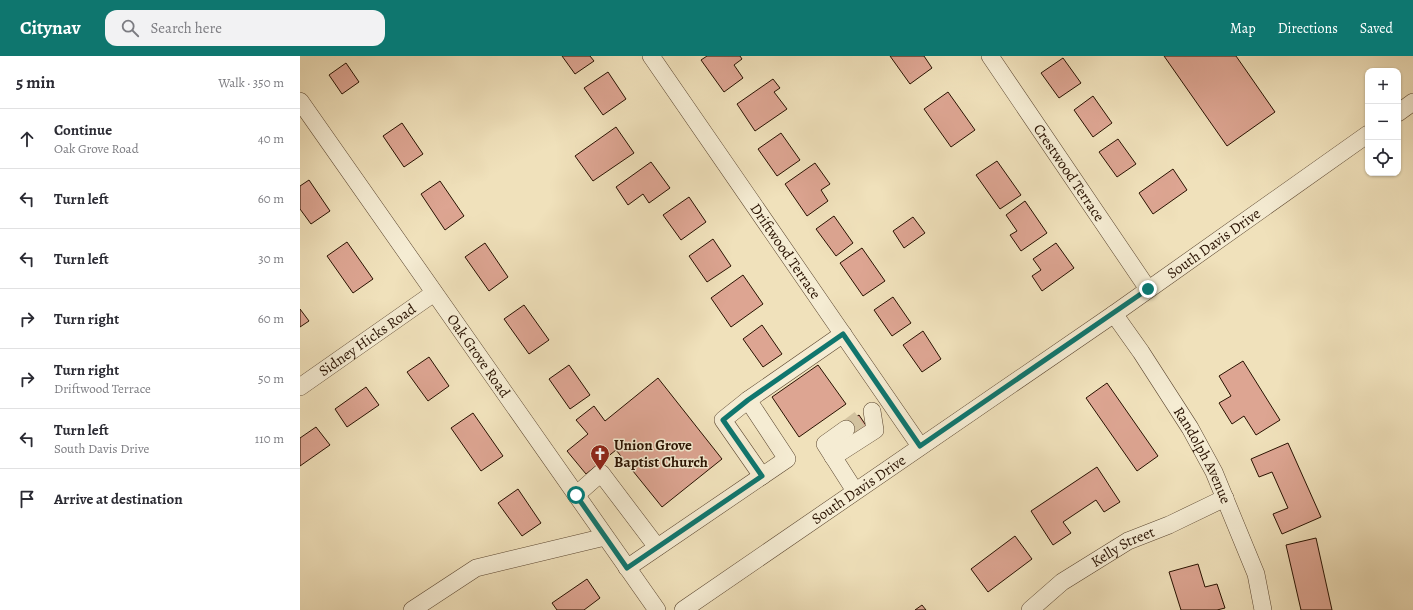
<!DOCTYPE html>
<html lang="en">
<head>
<meta charset="utf-8">
<style>
  body { margin:0; font-family:Alegreya,serif; background:#f2f2f3; color:#2b2b33 }
  .controls { position:absolute; right:12px; top:12px; display:grid; overflow:hidden; border-radius:8px; box-shadow:0 1px 3px #0004 }
  .controls button { width:36px; height:36px; display:grid; place-items:center; padding:0; border:0; border-bottom:1px solid #e1e1e2; background:#fff; color:#2b2b33; font:20px sans-serif }
  .stop { position:absolute; width:12px; height:12px; margin:-9px; border:3px solid #0f766e; border-radius:50%; background:#fff }
  .stop.end { background:#0f766e; border-color:#fff; box-shadow:0 1px 4px #0008 }
  .list { margin:0; padding:0; list-style:none }
  h2 { display:flex; justify-content:space-between; align-items:center; height:52px; margin:0; padding:0 16px; font-size:17px }
  h2 small { font-size:13px; font-weight:400; color:#7c7c81 }
  .list li { display:grid; grid-template-columns:26px 1fr auto; gap:12px; align-items:center; box-sizing:border-box; height:60px; padding:0 16px; border-top:1px solid #e1e1e2 }
  .list b { display:block; font-size:15px; white-space:nowrap }
  .list p { margin:0; font-size:13px; white-space:nowrap; color:#7c7c81 }
  .list em { font-size:13px; font-style:normal; color:#7c7c81 }
  .icon { flex:none; width:22px; height:22px; fill:none; stroke:currentColor; stroke-width:2; stroke-linecap:round; stroke-linejoin:round }
  .map { position:relative; flex:none; width:1113px; height:554px; overflow:hidden }
  header { display:flex; align-items:center; gap:24px; box-sizing:border-box; height:56px; padding:0 20px; background:#0f766e; color:#fff }
  header strong { font-size:19px }
  nav { display:flex; gap:22px; margin-inline-start:auto; font-size:14px }
  .search { width:280px; height:36px; background:#f2f2f3; display:flex; align-items:center; gap:10px; box-sizing:border-box; padding:0 14px; border-radius:12px; color:#7c7c81; font-size:15px }
  main { display:flex }
  aside { flex:1; background:#fff }
  .map>svg:first-child { display:block }
</style>
</head>
<body>
<header>
<strong>Citynav</strong>
<div class="search"><svg class="icon" aria-label="search" viewBox="0 0 24 24"><circle cx="10" cy="10" r="6"/><path d="M15 15l6 6"/></svg>Search here</div>
<nav><a>Map</a><a>Directions</a><a>Saved</a></nav>
</header>
<main>
<aside>
<h2>5 min<small>Walk · 350 m</small></h2>
<ul class="list">
<li><svg class="icon" aria-label="ahead" viewBox="0 0 24 24"><path d="M12 20V5M6 11l6-6 6 6"/></svg><div><b>Continue</b><p>Oak Grove Road</p></div><em>40 m</em></li>
<li><svg class="icon" aria-label="left" viewBox="0 0 24 24"><path d="M17 20v-9H6M10 6l-5 5 5 5"/></svg><div><b>Turn left</b></div><em>60 m</em></li>
<li><svg class="icon" aria-label="left" viewBox="0 0 24 24"><path d="M17 20v-9H6M10 6l-5 5 5 5"/></svg><div><b>Turn left</b></div><em>30 m</em></li>
<li><svg class="icon" aria-label="right" viewBox="0 0 24 24"><path d="M7 20v-9h11M14 6l5 5-5 5"/></svg><div><b>Turn right</b></div><em>60 m</em></li>
<li><svg class="icon" aria-label="right" viewBox="0 0 24 24"><path d="M7 20v-9h11M14 6l5 5-5 5"/></svg><div><b>Turn right</b><p>Driftwood Terrace</p></div><em>50 m</em></li>
<li><svg class="icon" aria-label="left" viewBox="0 0 24 24"><path d="M17 20v-9H6M10 6l-5 5 5 5"/></svg><div><b>Turn left</b><p>South Davis Drive</p></div><em>110 m</em></li>
<li><svg class="icon" aria-label="arrive" viewBox="0 0 24 24"><path d="M6 21V4h12l-3 4 3 4H6"/></svg><div><b>Arrive at destination</b></div></li>
</ul>
</aside>
<div class="map">
<svg width="1113" height="554" viewBox="0 0 1113 554">
  <rect width="100%" height="100%" fill="#f0e1bb"/>
  <filter id="stains"><feTurbulence type="fractalNoise" baseFrequency=".005" numOctaves="4"/><feColorMatrix values="0 0 0 0 .2 0 0 0 0 .09 0 0 0 0 .02 0 0 0 .5 -.17"/></filter>
  <radialGradient id="worn" r=".72"><stop offset=".6" stop-color="#630" stop-opacity="0"/><stop offset="1" stop-color="#630" stop-opacity=".3"/></radialGradient>
  <!-- building -->
  <g fill="#dda592" stroke="#281100">
    <path d="M262 0H290L294 5 275 18Z"/>
    <path d="M407 0H440L442 3 434 9 443 22 424 36 401 4Z"/>
    <path d="M590 0H624L632 12 610 28Z"/>
    <path d="M864 0H936L975 56 927 90Z"/>
    <path d="M763 2 781 27 759 42 741 17Z"/>
    <path d="M46 7 59 26 42 38 29 19Z"/>
    <path d="M308 16 326 43 303 59 284 32Z"/>
    <path d="M473 23 480 32 474 36 487 53 455 75 437 48Z"/>
    <path d="M648 36 675 74 651 91 624 53Z"/>
    <path d="M793 40 812 67 793 81 774 54Z"/>
    <path d="M102 67 123 98 104 111 83 80Z"/>
    <path d="M316 71 334 97 293 125 275 100Z"/>
    <path d="M481 77 500 104 477 120 458 93Z"/>
    <path d="M818 83 836 108 817 121 799 96Z"/>
    <path d="M697 105 721 139 700 153 676 119Z"/>
    <path d="M351 106 370 132 349 147 343 138 328 149 316 131Z"/>
    <path d="M515 107 530 128 521 134 528 145 507 160 485 128Z"/>
    <path d="M873 113 887 134 853 158 839 137Z"/>
    <path d="M9 124 30 155 11 168 0 153V130Z"/>
    <path d="M140 125 164 160 145 174 121 138Z"/>
    <path d="M389 141 406 166 381 184 363 159Z"/>
    <path d="M725 145 747 177 721 195 710 179 717 175 706 159Z"/>
    <path d="M534 160 553 187 536 200 516 173Z"/>
    <path d="M613 161 625 177 604 192 593 175Z"/>
    <path d="M413 183 431 210 407 226 389 200Z"/>
    <path d="M47 186 73 223 53 237 27 200Z"/>
    <path d="M185 187 208 221 189 235 165 201Z"/>
    <path d="M756 187 774 212 742 235 732 220 741 214 733 203Z"/>
    <path d="M562 192 585 225 563 240 540 207Z"/>
    <path d="M443 219 463 248 431 271 411 242Z"/>
    <path d="M593 241 611 267 592 280 574 254Z"/>
    <path d="M224 249 249 284 229 298 204 263Z"/>
    <path d="M0 253 9 265 0 271Z"/>
    <path d="M462 269 482 298 463 311 443 283Z"/>
    <path d="M623 275 641 303 622 316 603 289Z"/>
    <path d="M129 301 149 330 128 345 107 316Z"/>
    <path d="M943 305 980 364 956 379 944 360 932 368 919 347 931 340 919 320Z"/>
    <path d="M269 309 290 339 270 353 249 323Z"/>
    <path d="M518 309 546 348 499 381 472 341Z"/>
    <path d="M358 322 422 403 362 451 316 394 286 418 267 395 288 378 276 364 294 350 305 365Z"/>
    <path d="M807 327 858 400 837 415 786 342Z"/>
    <path d="M66 331 79 349 47 371 35 353Z"/>
    <path d="M173 357 203 400 181 415 151 372Z"/>
    <path d="M559 359 569 374 555 385 544 369Z"/>
    <path d="M16 371 30 389 0 410V382Z"/>
    <path d="M988 387 1021 461 982 478 973 458 988 452 972 416 959 421 951 403Z"/>
    <path d="M797 411 820 446 804 456 796 444 763 466 771 477 753 489 731 455Z"/>
    <path d="M218 433 241 467 222 480 198 447Z"/>
    <path d="M715 480 732 503 688 536 671 513Z"/>
    <path d="M1016 482 1032 554H1001L986 489Z"/>
    <path d="M898 508 905 531 917 528 925 552 917 554H881L869 516Z"/>
    <path d="M287 523 300 542 284 554H257L252 547Z"/>
    <path d="M622 549 626 554H615Z"/>
  </g>
  <g fill="none" stroke-linecap="round" stroke-linejoin="round">
    <!-- minor-tunnel -->
    <path stroke="#d2c29f" stroke-width="17" stroke-dasharray="17 8" stroke-linecap="butt" d="M546 373 561 362"/>
    <defs>
      <g id="minor">
        <path id="s1" d="M351 0 620 390"/>
        <path id="s2" d="M690 0 848 233"/>
        <path id="s3" d="M0 45 357 554"/>
        <path d="M1098 57 1113 46"/>
        <path id="s4" d="M814 258 841 296 870 341 890 372 914 416 956 518 963 554"/>
        <path id="s5" d="M0 331 134 237"/>
        <path d="M546 373 525 388 555 435"/>
        <path d="M533 401 575 374 572 355"/>
        <path d="M462 420 423 364 448 344 543 278"/>
        <path d="M276 439 301 417 357 491"/>
        <path d="M327 512 487 403 448 344"/>
        <path d="M112 554 176 512 305 481"/>
        <path id="s6" d="M383 554 814 258 1068 78"/>
        <path id="s7" d="M730 554 762 526 828 485 869 469 925 442"/>
      </g>
    </defs>
    <!-- minor casing -->
    <use href="#minor" stroke="#5a452f" stroke-width="18"/>
    <!-- minor -->
    <use href="#minor" stroke="#f5ecd3" stroke-width="17"/>
  </g>
  <g fill="none" stroke-linecap="round" stroke-linejoin="round">
    <!-- route -->
    <path stroke="#0f766e" stroke-width="5" d="M276 439 327 512 462 420 423 364 448 344 543 278 620 390 848 233"/>
  </g>
  <!-- icons -->
  <defs>
    <symbol id="church-pin" viewBox="-11 -11 22 30"><path d="M0 17L-7.5 6A9.5 9.5 0 1 1 7.5 6Z" fill="#8f2418" stroke="#f5ecd3"/><path d="M-1.2-6h2.4v3.5h3.3v2.4h-3.3V6h-2.4V-.1h-3.3v-2.4h3.3Z" fill="#fff"/></symbol>
  </defs>
  <g fill-rule="evenodd">
    <use href="#church-pin" x="289" y="387" width="22" height="30"/>
  </g>
  <g text-anchor="middle" stroke-width="3" stroke-linejoin="round" paint-order="stroke">
    <!-- street labels -->
    <g font-size="15" fill="#281100" stroke="#f5ecd3">
      <text dy="5" stroke="none"><textPath href="#s2" startOffset="141">Crestwood Terrace</textPath></text>
      <text dy="5" stroke="none"><textPath href="#s6" startOffset="645">South Davis Drive</textPath></text>
      <text dy="5" stroke="none"><textPath href="#s1" startOffset="237">Driftwood Terrace</textPath></text>
      <text dy="5" stroke="none"><textPath href="#s5" startOffset="82">Sidney Hicks Road</textPath></text>
      <text dy="5" stroke="none"><textPath href="#s3" startOffset="311">Oak Grove Road</textPath></text>
      <text dy="5" stroke="none"><textPath href="#s4" startOffset="167">Randolph Avenue</textPath></text>
      <text dy="5" stroke="none"><textPath href="#s6" startOffset="213">South Davis Drive</textPath></text>
      <text dy="5" stroke="none"><textPath href="#s7" startOffset="113">Kelly Street</textPath></text>
    </g>
    <!-- poi labels -->
    <g font-size="15" font-weight="bold" fill="#281100" stroke="#f5ecd3" text-anchor="start">
      <text x="314" y="394">Union Grove<tspan x="314" dy="17">Baptist Church</tspan></text>
    </g>
  </g>
  <rect width="100%" height="100%" filter="url(#stains)"/>
  <rect width="100%" height="100%" fill="url(#worn)"/>
</svg>
<div class="controls">
<button>+</button>
<button>−</button>
<button><svg class="icon" aria-label="locate" viewBox="0 0 24 24"><circle cx="12" cy="12" r="6"/><path d="M12 2v4M12 18v4M2 12h4M18 12h4"/></svg></button>
</div>
<div class="stop" style="left:276px;top:439px"></div>
<div class="stop end" style="left:848px;top:233px"></div>
</div>
</main>
</body>
</html>
